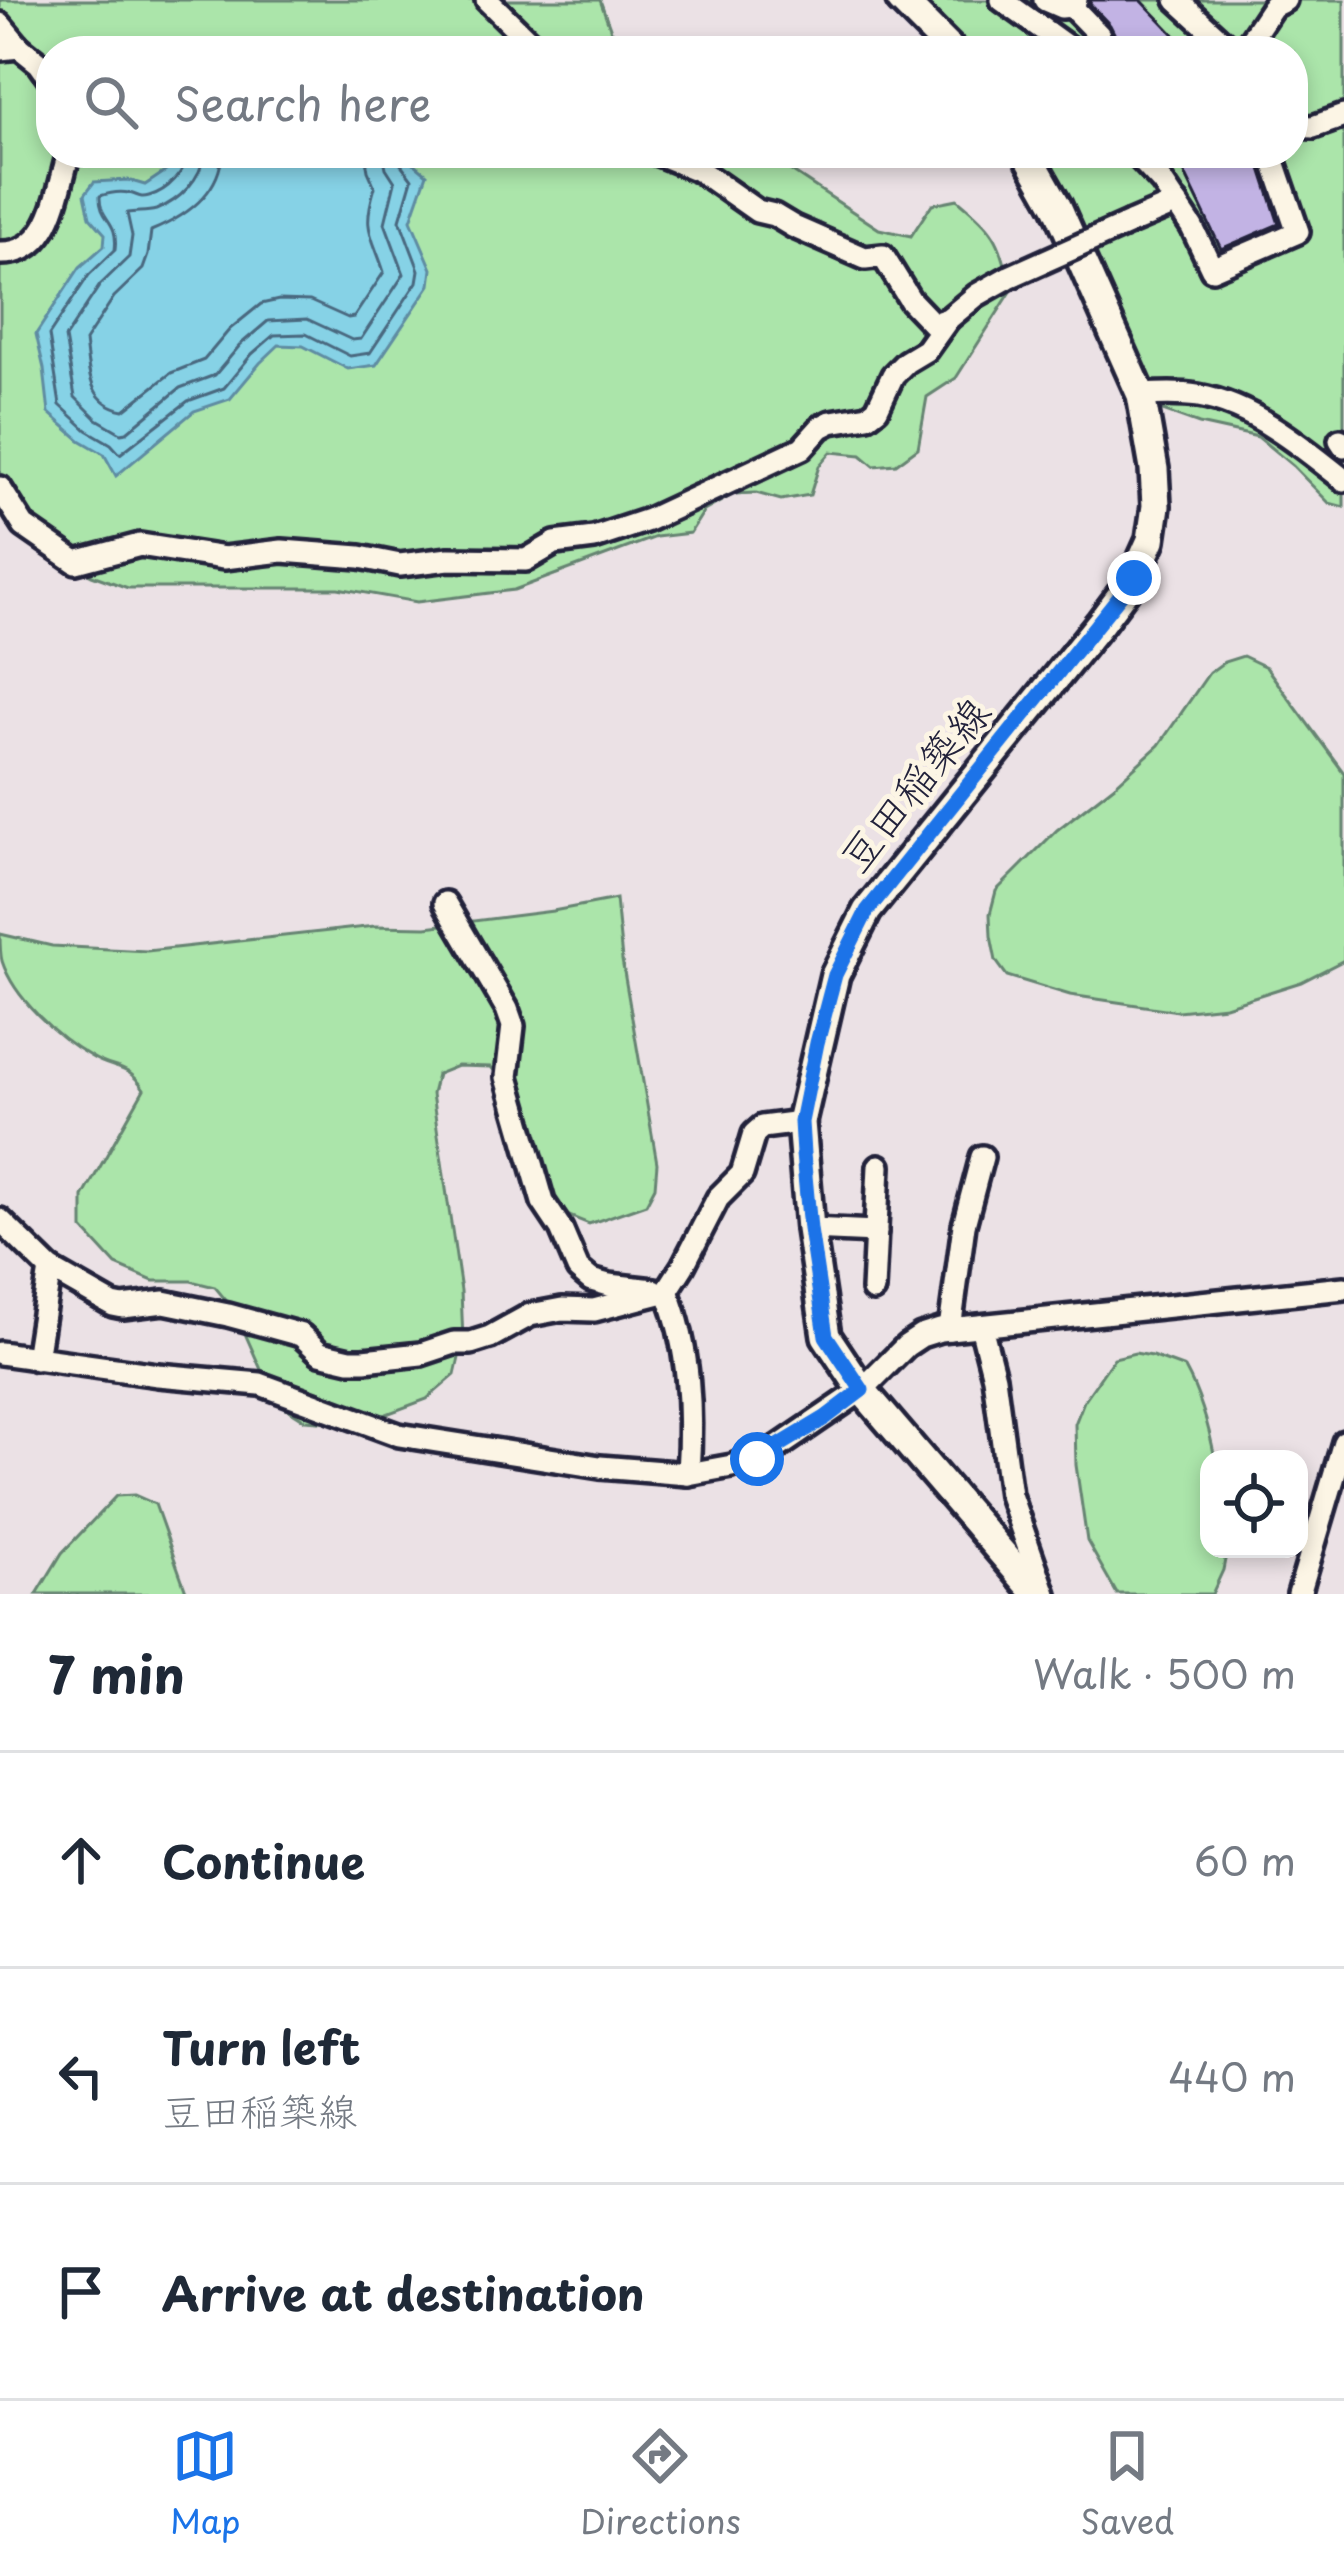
<!DOCTYPE html>
<html lang="en">
<head>
<meta charset="utf-8">
<style>
  body { margin:0; font-family:"Playpen Sans","Klee One",sans-serif; background:#f2f2f3; color:#1f2937 }
  .controls { position:absolute; right:36px; bottom:36px; display:grid; overflow:hidden; border-radius:24px; box-shadow:0 6px 18px #0003 }
  .controls button { width:108px; height:108px; display:grid; place-items:center; padding:0; border:0; border-bottom:3px solid #e0e1e3; background:#fff; color:#1f2937; font:60px sans-serif }
  .stop { position:absolute; width:36px; height:36px; margin:-27px; border:9px solid #1a73e8; border-radius:50%; background:#fff }
  .stop.end { background:#1a73e8; border-color:#fff; box-shadow:0 3px 12px #0008 }
  .list { margin:0; padding:0; list-style:none }
  h2 { display:flex; justify-content:space-between; align-items:center; height:156px; margin:0; padding:0 48px; font-size:51px }
  h2 small { font-size:39px; font-weight:400; color:#747a83 }
  .list li { display:grid; grid-template-columns:78px 1fr auto; gap:36px; align-items:center; box-sizing:border-box; height:216px; padding:0 48px; border-top:3px solid #e0e1e3 }
  .list b { display:block; font-size:45px; white-space:nowrap }
  .list p { margin:0; font-size:39px; white-space:nowrap; color:#747a83 }
  .list em { font-size:39px; font-style:normal; color:#747a83 }
  .icon { flex:none; width:66px; height:66px; fill:none; stroke:currentColor; stroke-width:2; stroke-linecap:round; stroke-linejoin:round }
  .map { position:relative; flex:none; width:1344px; height:1594px; overflow:hidden }
  .search { position:absolute; background:#fff; box-shadow:0 6px 18px #0003; left:36px; right:36px; top:36px; height:132px; display:flex; align-items:center; gap:30px; box-sizing:border-box; padding:0 42px; border-radius:48px; color:#747a83; font-size:45px }
  .sheet { height:804px; background:#fff }
  nav { display:flex; justify-content:space-around; align-items:center; box-sizing:border-box; height:168px; border-top:3px solid #e0e1e3; background:#fff; font-size:33px; color:#747a83 }
  nav a { display:grid; justify-items:center; gap:6px }
  nav .on { color:#1a73e8 }
  .map>svg:first-child { display:block }
</style>
</head>
<body>
<div class="map">
<svg width="1344" height="1594" viewBox="0 0 1344 1594">
  <rect width="100%" height="100%" fill="#ebe1e5"/>
  <filter id="ink" filterUnits="userSpaceOnUse"><feTurbulence type="fractalNoise" baseFrequency=".00833" numOctaves="2"/><feDisplacementMap in="SourceGraphic" scale="24" xChannelSelector="R" yChannelSelector="G"/><feConvolveMatrix kernelMatrix="1 2 1 2 8 2 1 2 1" color-interpolation-filters="sRGB"/></filter>
  <g filter="url(#ink)">
    <!-- green -->
    <g fill="#abe5aa" stroke="#668472" stroke-width="3">
      <path d="M0 0H600L613 36 630 51H51V153H764L879 229 911 236 932 204 957 199C999 234 998 238 1012 290L956 378 927 397 918 448 896 464 874 466 861 455 831 452 819 466 810 495 781 500 756 493 734 494 704 511 690 533 656 537 514 590 417 602 338 588H128L92 575 50 553 8 521 0 503Z"/>
      <path d="M911 0H1344V507L1329 503 1293 466 1258 437 1199 424 1149 406 1033 153H1293V51H960Z"/>
      <path d="M1243 656 1266 667 1344 773V960L1301 982 1225 1006 1178 1011 1070 995 1007 976 996 961 991 936 990 914 996 891 1057 830 1116 784 1159 745 1209 673 1224 662Z"/>
      <path d="M616 899 622 960 657 1163 655 1187 646 1204 589 1224 564 1214 539 1192 503 1081 491 1067 457 1066 437 1074 432 1094 461 1291 463 1340 455 1375 427 1399 360 1424 305 1420 275 1401 235 1311 215 1287 191 1281H153L116 1265 83 1229V1197L144 1089C125 1061 115 1072 90 1056 57 1037 14 998 2 961 0 953 0 943 0 934L52 946 147 951 375 926 426 927 553 911Z"/>
      <path d="M1135 1353 1152 1356 1185 1368C1201 1397 1209 1426 1215 1459H1209V1549H1227L1223 1570 1212 1594H1117L1087 1541 1076 1465 1075 1424 1084 1401 1114 1358Z"/>
      <path d="M134 1495 155 1504 187 1594H37L62 1553 116 1496Z"/>
    </g>
    <!-- water -->
    <path fill="#86d2e6" stroke="#5e8ca2" stroke-width="3" d="M180 153H402L427 174 411 220 432 269 430 285 376 365 348 369 303 346 279 345 260 363 230 399 194 411 116 476 104 454 80 440 49 413 44 369 36 334 80 267 104 246 105 234 90 217 85 194 94 182 128 180 145 185 166 171Z"/>
    <g fill="none" stroke-linecap="round" stroke-linejoin="round">
      <!-- shore -->
      <g stroke="#4a687f" stroke-width="3">
        <path d="M188 153C186 171 168 191 149 196 139 199 139 195 129 193 119 191 109 193 100 196 99 221 119 219 115 250L89 275 49 335 60 405 87 430 111 444 120 454 188 401 224 388 252 354 274 335 306 334 350 356 370 353 417 282 419 270 400 220 412 179 400 163 399 153"/>
        <path d="M204 153C202 179 179 201 156 210 146 213 136 211 127 213L132 236 129 257 100 285 65 338 75 397 97 419 121 433 127 432 180 388 215 375 241 344 268 321 307 319 352 340 361 339 404 274 385 223 395 182 386 168 383 153"/>
        <path d="M222 153C220 193 185 217 151 231L148 255 143 269 114 297 85 341C89 372 88 403 124 410L171 373 204 360 230 329 261 304 279 300 310 301 348 318 354 317 384 272C371 232 362 230 375 187L368 171 365 153"/>
      </g>
    </g>
    <!-- building -->
    <g fill="#c2b3e4" stroke="#22223b" stroke-width="3">
      <path d="M1091 0H1141L1190 51H1098L1110 45 1114 33 1110 25 1090 4Z"/>
      <path d="M1175 153H1256L1279 224 1221 249Z"/>
    </g>
    <g fill="none" stroke-linecap="round" stroke-linejoin="round">
      <defs>
        <g id="minor">
          <path d="M487 0 539 51"/>
          <path d="M1002 0 1073 51"/>
          <path d="M1045 0 1061 7 1071 6 1076 0"/>
          <path d="M1177 0 1224 43 1228 51"/>
          <path d="M1071 6 1099 35"/>
          <path d="M0 24 19 47"/>
          <path d="M0 49 19 47 39 63 51 80"/>
          <path d="M1243 51 1273 6 1285 0"/>
          <path d="M1293 126 1313 127 1344 116"/>
          <path d="M656 153 700 171 757 211 774 215 794 227 865 258 883 256 910 300 933 324 948 319 977 295 1009 277"/>
          <path d="M1135 153 1162 182 1192 227 1212 269 1298 232 1271 153"/>
          <path d="M1130 223 1177 203"/>
          <path d="M0 253C52 255 57 192 69 153"/>
          <path d="M1141 395C1160 394 1179 393 1198 396 1252 405 1303 447 1344 480"/>
          <path d="M1340 440 1344 446"/>
          <path d="M0 488 24 526 76 562 140 545 224 558 282 551 360 557 400 565 449 559 526 560 555 543 594 538 648 520 802 448 821 427 831 422 868 416 877 409 893 375 906 362 926 350 948 319"/>
          <path d="M445 903 507 1009 513 1026 507 1077 543 1202 561 1229 578 1269 591 1280 609 1285 654 1290"/>
          <path d="M0 1220 50 1269 113 1305 123 1307 164 1302 228 1315 301 1335 320 1353 350 1360H364L421 1354 454 1343H471L490 1337 530 1315 562 1309 594 1310 667 1291 683 1266 718 1198 742 1174 754 1134 762 1127 801 1122"/>
          <path d="M810 1229 876 1232"/>
          <path d="M873 1290 879 1166"/>
          <path d="M667 1291C690 1348 692 1413 688 1474"/>
          <path d="M981 1326 994 1377 1010 1495 1045 1594"/>
          <path d="M950 1329 964 1225 982 1157"/>
          <path d="M0 1353 158 1375 260 1384 399 1435 600 1467 688 1474 732 1466 774 1450 862 1390 906 1346 921 1336 940 1330 1344 1288"/>
          <path d="M36 1359 50 1269"/>
          <path d="M1299 1594 1344 1442"/>
        </g>
        <g id="major">
          <path d="M901 0 952 51"/>
          <path d="M1027 153 1057 206 1141 395 1154 469 1156 506 1151 540 1134 578 1101 622 867 911 835 975 801 1122 810 1229 826 1336 862 1390 1037 1594"/>
        </g>
      </defs>
      <!-- minor casing -->
      <use href="#minor" stroke="#22223b" stroke-width="30"/>
      <!-- major casing -->
      <use href="#major" stroke="#22223b" stroke-width="36"/>
      <!-- minor -->
      <use href="#minor" stroke="#fcf5e5" stroke-width="21"/>
      <!-- major -->
      <use href="#major" stroke="#fcf5e5" stroke-width="27"/>
      <defs>
        <path id="minor-bridge" d="M1009 277 1130 223"/>
      </defs>
      <!-- minor-bridge casing -->
      <use href="#minor-bridge" stroke="#22223b" stroke-width="30" stroke-linecap="butt"/>
      <!-- minor-bridge -->
      <use href="#minor-bridge" stroke="#fcf5e5" stroke-width="21"/>
    </g>
  </g>
  <g fill="none" stroke-linecap="round" stroke-linejoin="round" filter="url(#ink)">
    <!-- route -->
    <path stroke="#1a73e8" stroke-width="15" d="M757 1459 825 1418 862 1390 826 1336 810 1229 803 1154 801 1122 817 1043 835 975 867 911 1134 578"/>
  </g>
  <g text-anchor="middle" stroke-width="10" stroke-linejoin="round" paint-order="stroke">
    <!-- street labels -->
    <g font-size="42" fill="#22223b" stroke="#fcf5e5">
      <text transform="translate(915 785) rotate(-51)" y="15">豆田稲築線</text>
    </g>
  </g>
</svg>
<div class="controls">
<button><svg class="icon" aria-label="locate" viewBox="0 0 24 24"><circle cx="12" cy="12" r="6"/><path d="M12 2v4M12 18v4M2 12h4M18 12h4"/></svg></button>
</div>
<div class="stop" style="left:757px;top:1459px"></div>
<div class="stop end" style="left:1134px;top:578px"></div>
<div class="search"><svg class="icon" aria-label="search" viewBox="0 0 24 24"><circle cx="10" cy="10" r="6"/><path d="M15 15l6 6"/></svg>Search here</div>
</div>
<section class="sheet">
<h2>7 min<small>Walk · 500 m</small></h2>
<ul class="list">
<li><svg class="icon" aria-label="ahead" viewBox="0 0 24 24"><path d="M12 20V5M6 11l6-6 6 6"/></svg><div><b>Continue</b></div><em>60 m</em></li>
<li><svg class="icon" aria-label="left" viewBox="0 0 24 24"><path d="M17 20v-9H6M10 6l-5 5 5 5"/></svg><div><b>Turn left</b><p>豆田稲築線</p></div><em>440 m</em></li>
<li><svg class="icon" aria-label="arrive" viewBox="0 0 24 24"><path d="M6 21V4h12l-3 4 3 4H6"/></svg><div><b>Arrive at destination</b></div></li>
</ul>
</section>
<nav>
<a class="on"><svg class="icon" aria-label="map" viewBox="0 0 24 24"><path d="M3 6l6-2 6 2 6-2v14l-6 2-6-2-6 2zM9 4v14M15 6v14"/></svg>Map</a>
<a><svg class="icon" aria-label="directions" viewBox="0 0 24 24"><path d="M12 3l9 9-9 9-9-9zM9 14v-3h6M13 9l2 2-2 2"/></svg>Directions</a>
<a><svg class="icon" aria-label="saved" viewBox="0 0 24 24"><path d="M7 4h10v16l-5-4-5 4z"/></svg>Saved</a>
</nav>
</body>
</html>
